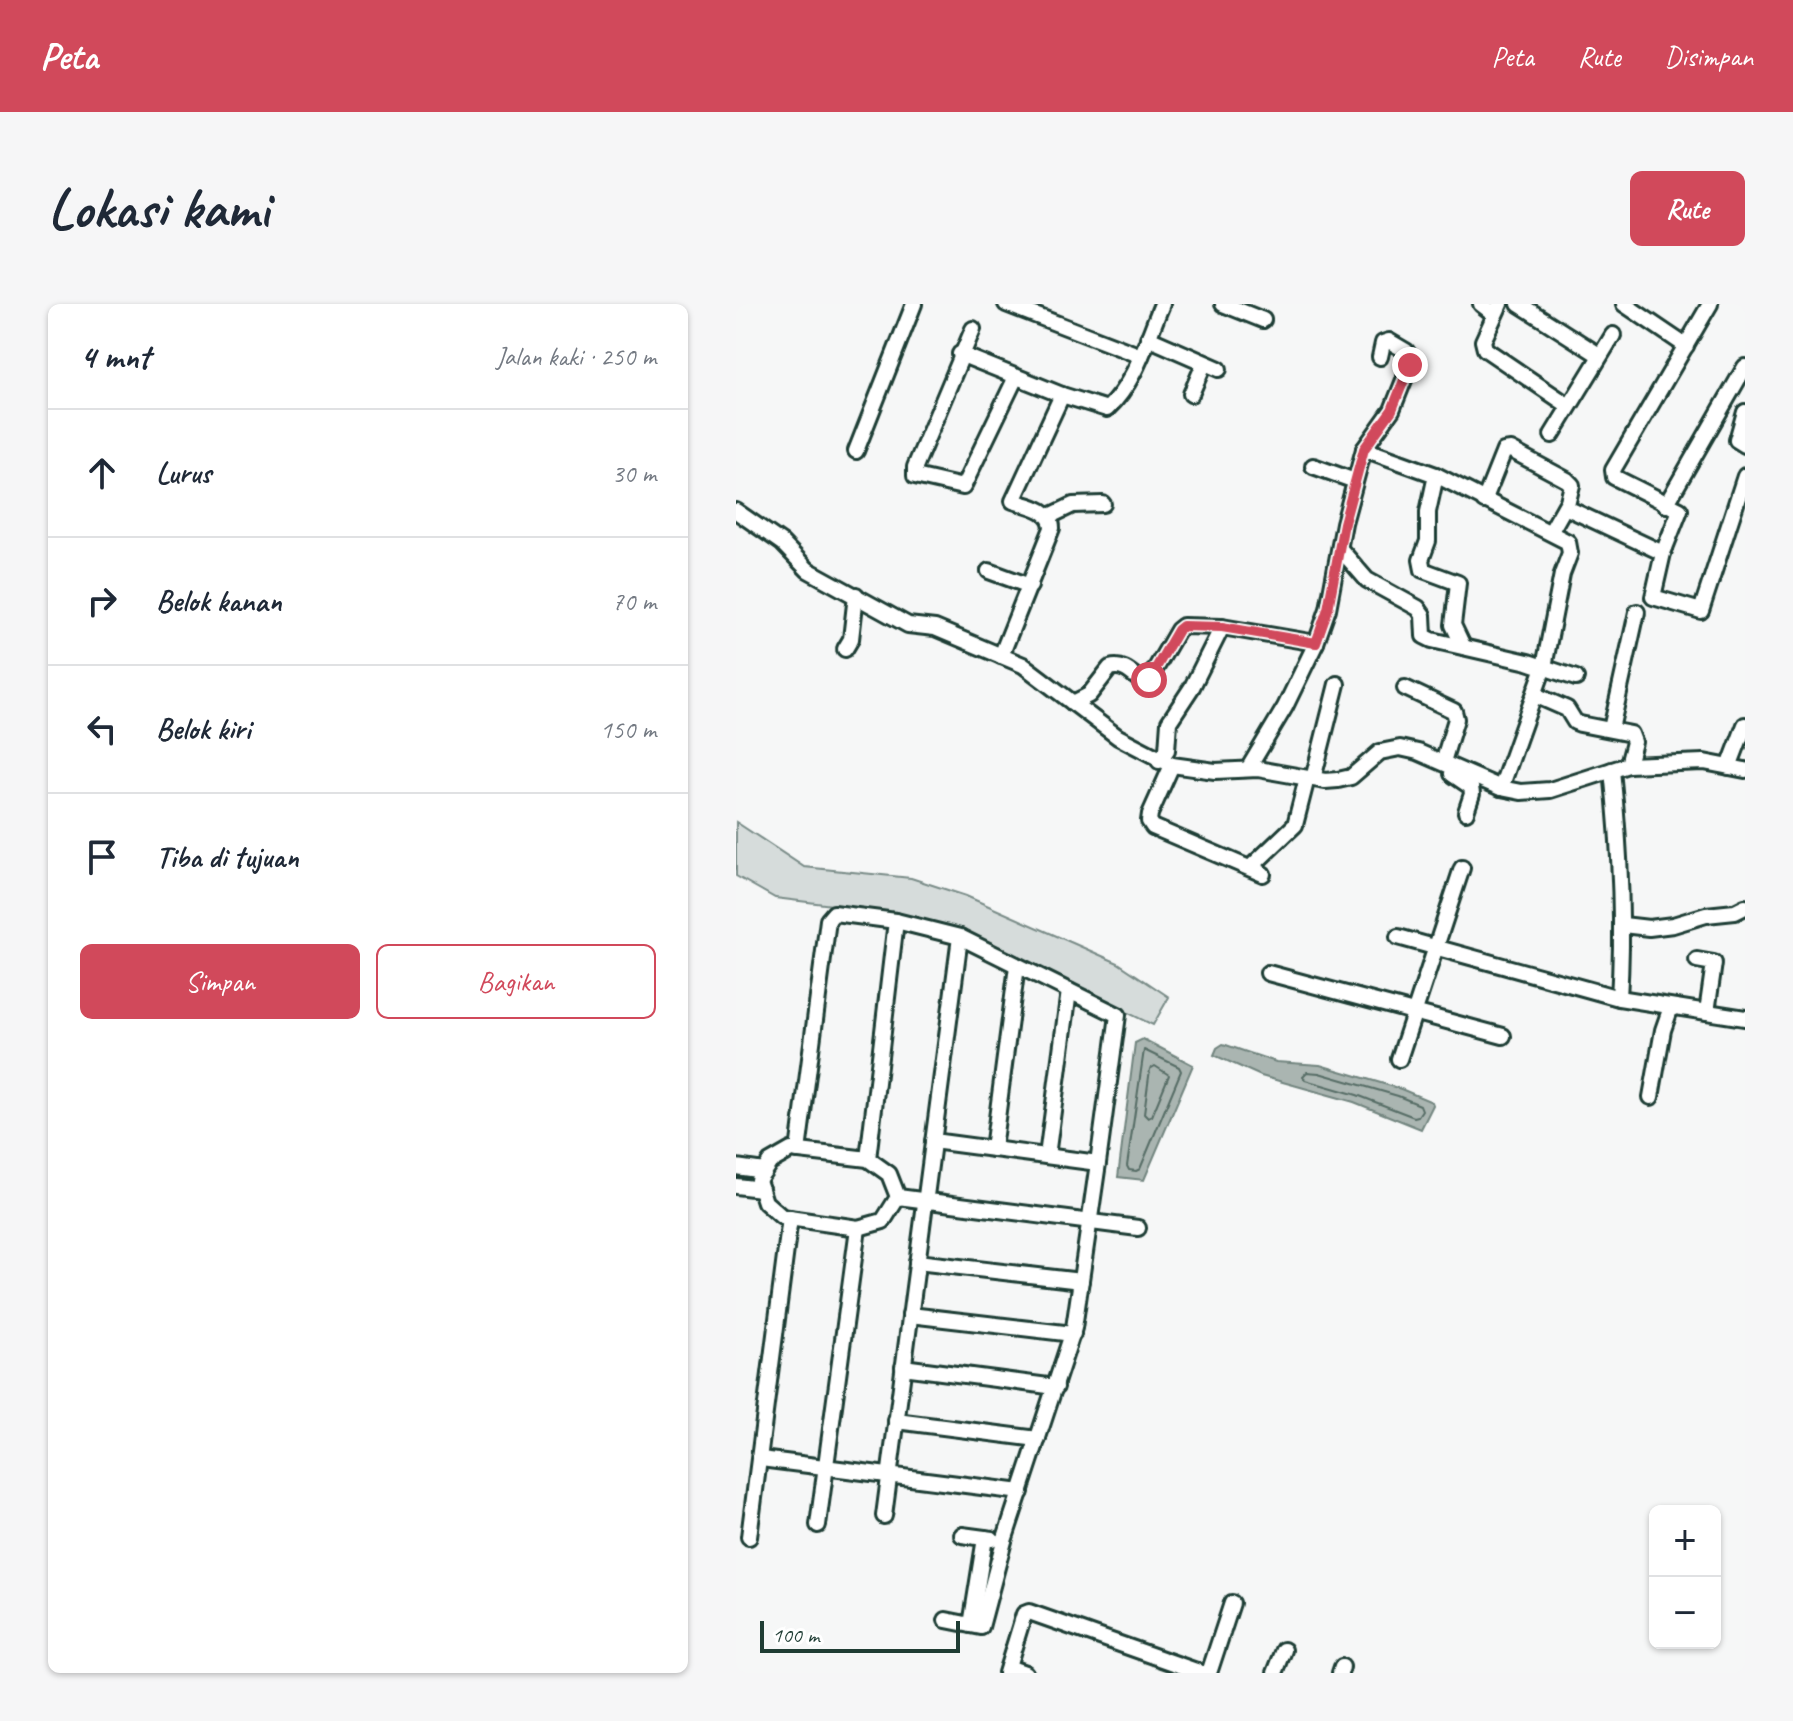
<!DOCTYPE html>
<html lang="id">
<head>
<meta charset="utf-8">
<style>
  body { margin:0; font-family:Caveat,sans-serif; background:#f6f6f7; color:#1f2937 }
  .controls { position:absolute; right:24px; bottom:24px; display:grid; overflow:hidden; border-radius:12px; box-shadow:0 2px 6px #0004 }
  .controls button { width:72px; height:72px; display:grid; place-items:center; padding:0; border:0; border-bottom:2px solid #e0e1e3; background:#fff; color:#1f2937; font:40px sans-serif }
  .scale { position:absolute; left:24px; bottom:20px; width:200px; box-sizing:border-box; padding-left:8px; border:4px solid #1f3d34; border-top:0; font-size:22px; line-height:28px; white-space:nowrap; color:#1f3d34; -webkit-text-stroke:6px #fff; paint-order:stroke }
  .stop { position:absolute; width:24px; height:24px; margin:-18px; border:6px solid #d1495b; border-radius:50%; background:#fff }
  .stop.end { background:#d1495b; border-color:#fff; box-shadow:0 2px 8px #0008 }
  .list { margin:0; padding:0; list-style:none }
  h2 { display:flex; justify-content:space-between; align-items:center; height:104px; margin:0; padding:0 32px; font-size:34px }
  h2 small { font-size:26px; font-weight:400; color:#747a83 }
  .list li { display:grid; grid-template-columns:52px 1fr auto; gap:24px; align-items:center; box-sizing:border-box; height:128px; padding:0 32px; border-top:2px solid #e0e1e3 }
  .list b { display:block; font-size:30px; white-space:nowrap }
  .list em { font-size:26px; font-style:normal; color:#747a83 }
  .actions { display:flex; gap:16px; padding:24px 32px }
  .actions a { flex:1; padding:18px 0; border:2px solid #d1495b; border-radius:12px; text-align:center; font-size:28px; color:#d1495b }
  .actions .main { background:#d1495b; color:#fff }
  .icon { flex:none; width:44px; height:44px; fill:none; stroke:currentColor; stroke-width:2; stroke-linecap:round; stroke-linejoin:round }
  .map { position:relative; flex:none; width:1009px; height:1369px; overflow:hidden; border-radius:12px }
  header { display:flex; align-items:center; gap:48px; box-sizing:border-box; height:112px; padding:0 40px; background:#d1495b; color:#fff }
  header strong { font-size:38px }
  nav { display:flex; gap:44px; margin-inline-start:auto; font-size:28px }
  .intro { display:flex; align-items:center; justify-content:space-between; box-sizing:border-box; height:192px; padding:0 48px }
  h1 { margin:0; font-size:56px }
  .button { padding:20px 36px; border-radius:12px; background:#d1495b; color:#fff; font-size:28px; font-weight:700 }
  main { display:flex; gap:48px; padding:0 48px }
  aside { flex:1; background:#fff; border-radius:12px; box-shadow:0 2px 6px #0004 }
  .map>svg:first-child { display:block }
</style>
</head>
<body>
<header>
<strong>Peta</strong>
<nav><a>Peta</a><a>Rute</a><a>Disimpan</a></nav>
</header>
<div class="intro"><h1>Lokasi kami</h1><a class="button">Rute</a></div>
<main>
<aside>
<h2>4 mnt<small>Jalan kaki · 250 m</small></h2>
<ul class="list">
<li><svg class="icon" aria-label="ahead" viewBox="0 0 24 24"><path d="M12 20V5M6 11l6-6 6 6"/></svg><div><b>Lurus</b></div><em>30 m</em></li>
<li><svg class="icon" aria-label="right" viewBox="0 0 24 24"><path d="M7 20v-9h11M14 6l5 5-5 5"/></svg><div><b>Belok kanan</b></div><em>70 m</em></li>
<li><svg class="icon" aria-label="left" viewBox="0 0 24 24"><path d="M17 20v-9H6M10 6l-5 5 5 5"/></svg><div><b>Belok kiri</b></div><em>150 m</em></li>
<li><svg class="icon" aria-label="arrive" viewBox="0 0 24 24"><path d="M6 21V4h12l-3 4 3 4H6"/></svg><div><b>Tiba di tujuan</b></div></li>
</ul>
<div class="actions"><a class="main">Simpan</a><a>Bagikan</a></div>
</aside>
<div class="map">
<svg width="1009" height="1369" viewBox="0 0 1009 1369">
  <rect width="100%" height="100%" fill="#f6f7f7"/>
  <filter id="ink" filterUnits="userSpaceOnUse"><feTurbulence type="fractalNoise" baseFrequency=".0125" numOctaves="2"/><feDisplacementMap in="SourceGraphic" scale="16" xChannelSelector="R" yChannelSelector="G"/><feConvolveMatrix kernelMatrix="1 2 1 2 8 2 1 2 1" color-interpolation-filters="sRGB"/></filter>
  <g filter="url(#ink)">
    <!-- green -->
    <path fill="#d6dcdb" stroke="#7a8c88" stroke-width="2" d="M0 518 68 563 175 574 230 592 382 659 433 693 417 721 230 630 154 608 39 594 0 572Z"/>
    <!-- water -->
    <g fill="#aab5b1" stroke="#72857f" stroke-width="2">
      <path d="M407 735 457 761 408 876 382 873 399 739Z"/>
      <path d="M487 740 540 758 584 761 665 785 696 798 697 801 685 825 618 798 525 772 478 751 481 744Z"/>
    </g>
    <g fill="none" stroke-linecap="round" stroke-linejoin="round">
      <!-- shore -->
      <g stroke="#576d66" stroke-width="2">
        <path d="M408 746 443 763 445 767 404 865 400 867 393 866 391 862Z"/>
        <path d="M419 762 433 771 416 812 412 814 408 810 414 765Z"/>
        <path d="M571 768 583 769 662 792 684 801 686 806 682 812 678 813 621 791 569 776 567 772Z"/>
      </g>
      <defs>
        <g id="minor">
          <path d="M270 0 405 52"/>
          <path d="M487 0 527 16"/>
          <path d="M745 0 758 10"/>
          <path d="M764 0 747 37 749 45 833 102"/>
          <path d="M783 0 863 51"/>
          <path d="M888 0 950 42"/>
          <path d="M974 0 877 166 878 173 944 206 927 249 917 293 965 307 1009 172"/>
          <path d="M237 25 179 163V172L227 183 280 73"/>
          <path d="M412 34 483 65"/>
          <path d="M224 50 326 91 371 105C400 78 411 35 426 0"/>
          <path d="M455 90 468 60"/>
          <path d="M1009 108 1001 136 1009 141"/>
          <path d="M816 131 877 31"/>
          <path d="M628 145 700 171 832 238 834 249 826 270 808 363 765 484"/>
          <path d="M120 147 178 0"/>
          <path d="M577 162 619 177"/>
          <path d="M700 171 692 208V237L685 256 687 266 722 279 717 321 727 342"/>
          <path d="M748 197 768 147 775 146 831 176 836 181 832 197 815 227"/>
          <path d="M930 201 1009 63"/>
          <path d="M829 203 927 249"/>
          <path d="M0 207 46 239 72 266 172 321 199 324 287 361 382 433 436 461 479 467 522 465 589 477 602 476 615 473 644 448 664 444 682 448 765 484 785 488 814 486 892 461 968 458 1009 466"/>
          <path d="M314 212 337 201 367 200"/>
          <path d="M605 246 631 276 682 304 687 311 688 332 696 336 792 358 840 374"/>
          <path d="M253 267 294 282"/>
          <path d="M109 345 115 335 120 291"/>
          <path d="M265 352 316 224C316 205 293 202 277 197L326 91"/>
          <path d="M669 384 718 407 720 415 707 458"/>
          <path d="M799 391 831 405 839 418 844 420 895 430 898 438 892 461"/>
          <path d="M337 399 353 391 374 364C387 360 395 369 405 377L413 376 442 326 447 322 486 323 580 339"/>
          <path d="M875 425 901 308"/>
          <path d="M423 457 431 446 433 418 456 383 486 323"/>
          <path d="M436 461 414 510 413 517 417 523 527 570"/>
          <path d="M993 463 1009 421"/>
          <path d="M512 465 549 403 580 339 592 305 608 219 628 145 656 106 674 61V53L670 47 653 37 647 39 644 53"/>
          <path d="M876 466C884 543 888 617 883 694"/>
          <path d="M716 470 735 483 736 490 730 508"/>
          <path d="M577 475 601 380"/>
          <path d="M515 563 559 521 571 474"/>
          <path d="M887 621 913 624 937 621 970 611 999 608 1009 603"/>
          <path d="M662 633 883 694 1009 714"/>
          <path d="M961 656 978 659 971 708"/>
          <path d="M532 669 767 732"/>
          <path d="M663 755 726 564"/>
          <path d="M915 793 927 726 935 703"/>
          <path d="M257 845 281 662"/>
          <path d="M55 846 132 855 153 870 162 893 147 917 122 924 46 913 29 898 22 876 34 858Z"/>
          <path d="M62 847 92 616 98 609 160 617 224 633 382 711 362 859 197 837"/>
          <path d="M311 852 333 687"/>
          <path d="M132 855 160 617"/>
          <path d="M0 863 28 867"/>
          <path d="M0 882 25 885"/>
          <path d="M162 893 402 924"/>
          <path d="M181 958 345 977"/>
          <path d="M174 1011 337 1030"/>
          <path d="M167 1063 320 1083"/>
          <path d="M160 1117 302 1135"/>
          <path d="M25 1155 285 1188"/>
          <path d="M148 1212 224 633"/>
          <path d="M82 1221 122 924"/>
          <path d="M226 1231 256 1235"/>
          <path d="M13 1233 54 914"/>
          <path d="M210 1316 245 1323 268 1237 338 1024 362 859"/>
          <path d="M235 1321 249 1234"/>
          <path d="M272 1363 289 1369"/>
          <path d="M270 1369 288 1310 293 1308 466 1369"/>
          <path d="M473 1369 496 1299"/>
          <path d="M539 1369 548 1346"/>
          <path d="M604 1369 606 1363"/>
        </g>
      </defs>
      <!-- minor casing -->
      <use href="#minor" stroke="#1f3d34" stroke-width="20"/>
      <!-- minor -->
      <use href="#minor" stroke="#fff" stroke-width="14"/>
    </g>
  </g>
  <g fill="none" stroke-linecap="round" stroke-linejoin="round" filter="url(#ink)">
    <!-- route -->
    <path stroke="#d1495b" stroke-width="10" d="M413 376 442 326 447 322 486 323 580 339 592 305 608 219 628 145 656 106 674 61"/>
  </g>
</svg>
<div class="controls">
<button>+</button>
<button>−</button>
</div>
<div class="scale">100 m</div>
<div class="stop" style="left:413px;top:376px"></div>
<div class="stop end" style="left:674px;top:61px"></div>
</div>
</main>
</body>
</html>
